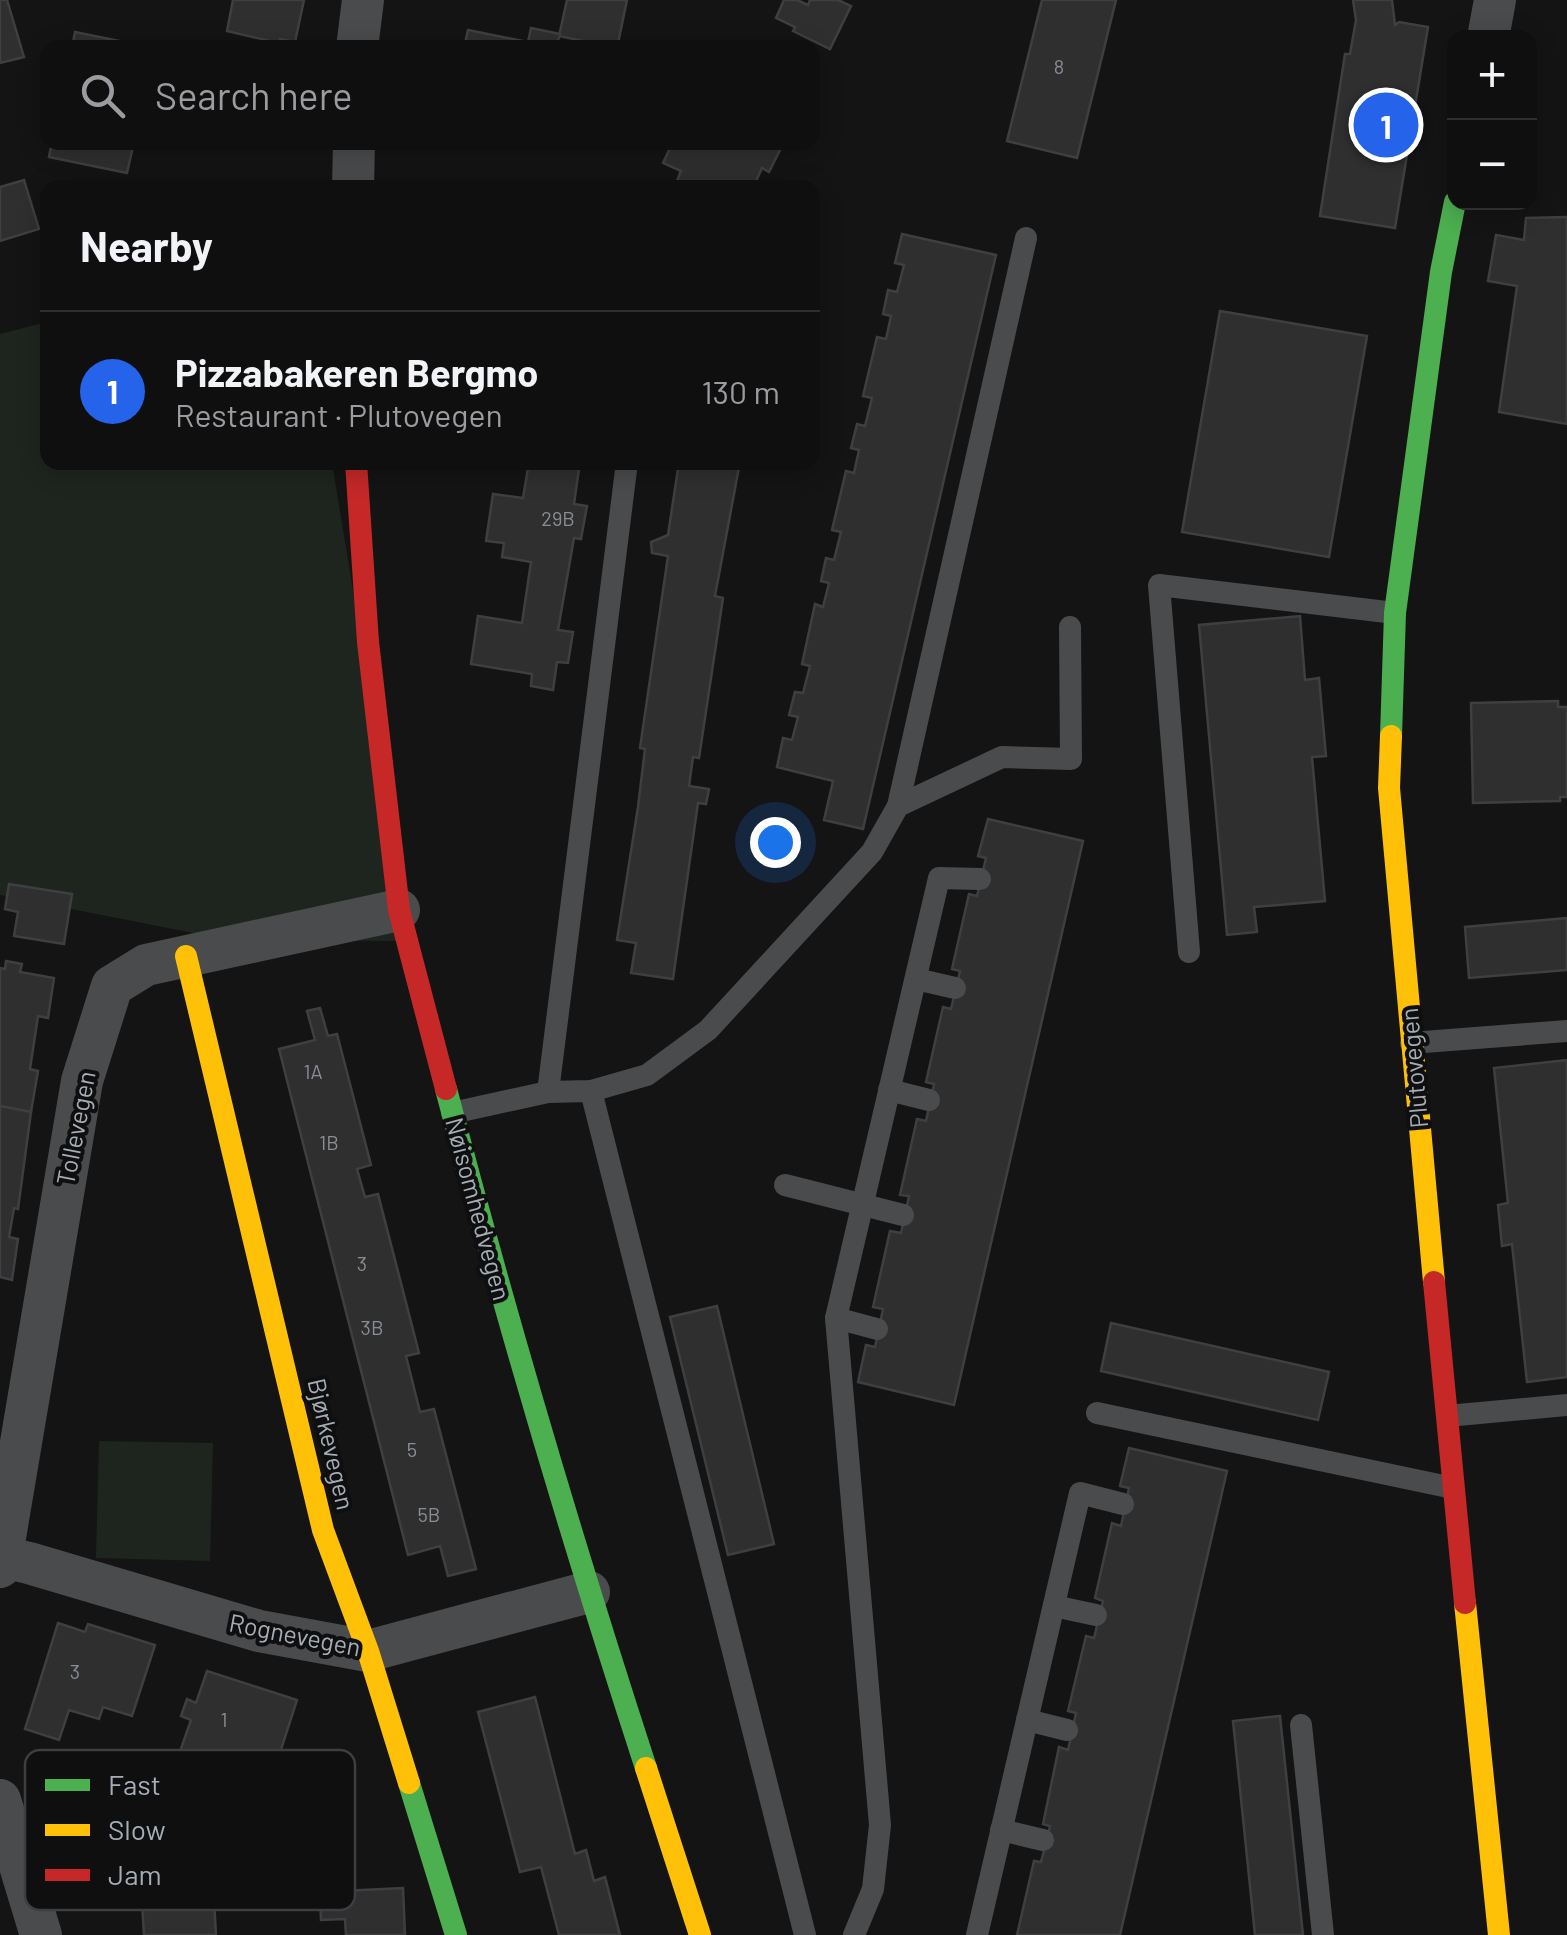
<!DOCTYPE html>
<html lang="en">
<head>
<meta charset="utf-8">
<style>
  body { margin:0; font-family:Barlow,sans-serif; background:#181819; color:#f1f3f6 }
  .controls { position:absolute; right:30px; top:30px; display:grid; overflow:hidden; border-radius:20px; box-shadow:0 5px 25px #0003 }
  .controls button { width:90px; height:90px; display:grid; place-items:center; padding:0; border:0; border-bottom:2px solid #2f2f30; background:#0f0f10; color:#f1f3f6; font:50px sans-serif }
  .you { position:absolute; left:775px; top:842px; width:35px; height:35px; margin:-25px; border:8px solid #fff; border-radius:50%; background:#1a73e8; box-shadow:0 0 0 15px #1a73e833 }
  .badge { display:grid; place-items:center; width:65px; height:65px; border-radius:50%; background:#2563eb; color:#fff; font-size:32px; font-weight:700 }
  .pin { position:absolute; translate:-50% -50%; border:5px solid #fff; box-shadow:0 2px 10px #0006 }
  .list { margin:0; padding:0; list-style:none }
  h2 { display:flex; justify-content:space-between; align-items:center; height:130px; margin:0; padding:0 40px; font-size:42px }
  h2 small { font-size:32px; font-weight:400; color:#9b9c9f }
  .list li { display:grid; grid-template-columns:65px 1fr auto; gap:30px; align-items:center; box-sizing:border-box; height:160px; padding:0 40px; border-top:2px solid #2f2f30 }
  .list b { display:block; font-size:38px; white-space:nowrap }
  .list p { margin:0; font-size:32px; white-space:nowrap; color:#9b9c9f }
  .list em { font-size:32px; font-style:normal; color:#9b9c9f }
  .icon { flex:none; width:55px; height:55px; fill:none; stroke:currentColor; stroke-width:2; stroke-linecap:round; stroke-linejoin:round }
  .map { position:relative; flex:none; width:1567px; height:1935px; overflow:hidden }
  .search { position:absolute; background:#0f0f10; box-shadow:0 5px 25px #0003; left:40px; top:40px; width:780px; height:110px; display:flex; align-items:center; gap:25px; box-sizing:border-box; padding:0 35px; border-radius:20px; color:#9b9c9f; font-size:38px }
  .panel { position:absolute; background:#0f0f10; box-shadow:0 5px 25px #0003; left:40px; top:180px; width:780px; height:290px; border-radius:20px }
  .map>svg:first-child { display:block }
</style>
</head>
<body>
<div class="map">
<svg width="1567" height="1935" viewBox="0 0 1567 1935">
  <rect width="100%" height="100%" fill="#141415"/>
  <!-- green -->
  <g fill="#1e251f">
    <path d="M47 322 48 462 332 463 411 941 229 940 0 895V334Z"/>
    <path d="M99 1441 213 1443 210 1561 96 1558Z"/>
  </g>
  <!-- building -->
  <g fill="#2f2f30" stroke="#3d3f41" stroke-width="2.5">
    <path d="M0 0H7L24 57 0 63Z"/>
    <path d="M233 0H304L295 42 280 39 279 43 227 31Z"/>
    <path d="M567 0H627L617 48 559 36Z"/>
    <path d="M784 0H797L808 5 810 0H838L851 6 830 49 793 31 795 27 776 18Z"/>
    <path d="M1042 0H1116L1077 158 1007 141Z"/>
    <path d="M1353 0H1392L1395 25 1399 22 1428 27 1395 228 1320 216 1345 54H1350L1356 20Z"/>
    <path d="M531 28 560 34 556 48H464L468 30 528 42Z"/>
    <path d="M75 32 149 47V48H72Z"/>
    <path d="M52 142H134L127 173 49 157Z"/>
    <path d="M673 142H784L769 172 762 168 753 188H674L681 171 663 163Z"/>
    <path d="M24 180 39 229 0 241V187Z"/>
    <path d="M1567 217V424L1499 412 1517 286 1488 281 1496 235 1524 240 1526 218Z"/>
    <path d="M902 234 996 255 863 829 824 820 833 781 777 767 783 738 792 740 798 717 789 715 795 692 803 693 810 666 802 664 815 604 823 607 829 583 821 581 826 558 834 560 841 532 832 530 846 471 854 473 859 450 851 448 857 424 865 426 872 398 863 396 877 337 886 339 891 316 883 314 888 290 897 292 904 265 895 263Z"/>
    <path d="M1220 311 1367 336 1329 557 1182 532Z"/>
    <path d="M529 462H580L574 504 587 506 581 539 574 538 558 630 573 632 568 663 557 662 553 690 531 686 532 674 471 664 478 616 522 623 531 562 502 557 504 543 486 541 493 494 523 498Z"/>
    <path d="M679 462H740L715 596 723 598 699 758 693 757 689 786 709 789 706 804 698 803 673 979 631 973 636 943 617 940 638 807 645 749 640 748 668 556 652 553 651 542 668 535Z"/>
    <path d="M1300 616 1305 680 1319 678 1326 756 1312 757 1325 901 1254 907 1257 932 1227 935 1199 625Z"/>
    <path d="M1558 701V707H1567V797H1560V801L1473 803 1471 703Z"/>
    <path d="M988 819 1083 841 954 1405 858 1382 866 1345 875 1347 883 1309 873 1307 890 1231 901 1233 909 1196 900 1195 917 1119 926 1121 934 1084 926 1082 943 1007 951 1009 960 971 952 969 969 894 977 896 986 858 978 856Z"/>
    <path d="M9 884 72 894 64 944 14 936 18 912 5 909Z"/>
    <path d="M1567 918V970L1469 978 1465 927Z"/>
    <path d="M6 961 22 964 20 972 54 978 48 1018 38 1016 30 1069 38 1071 31 1112 0 1106V968L5 969Z"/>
    <path d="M320 1008 328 1036 337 1034 371 1165 357 1169 365 1197 378 1194 419 1353 406 1356 420 1412 434 1409 476 1569 448 1576 440 1546 408 1555 279 1049 315 1040 307 1011Z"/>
    <path d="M1567 1060V1377L1527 1382 1512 1244 1502 1246 1498 1205 1508 1203 1494 1068Z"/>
    <path d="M0 1106 31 1112 18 1209 14 1208 9 1237 18 1239 12 1280 0 1277Z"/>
    <path d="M717 1306 774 1544 728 1555 670 1317Z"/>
    <path d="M1111 1323 1329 1372 1318 1420 1101 1371Z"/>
    <path d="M1129 1448 1227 1471 1120 1935H1017L1034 1861 1041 1862 1050 1826 1043 1824 1059 1747 1068 1750 1076 1713 1068 1711 1086 1636 1094 1638 1103 1601 1095 1598 1112 1523 1121 1526 1129 1488 1120 1486Z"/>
    <path d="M58 1623 85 1632 88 1624 155 1645 132 1716 103 1707 99 1719 69 1710 59 1740 25 1729Z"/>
    <path d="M207 1671 297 1700 267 1793 175 1766 191 1720 181 1716 187 1699 196 1703Z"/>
    <path d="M535 1697 575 1854 586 1850 594 1881 605 1877 620 1935H559L541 1867 520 1872 478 1712Z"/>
    <path d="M1280 1716 1303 1935H1255L1233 1721Z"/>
    <path d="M213 1881 216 1935H144L141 1885Z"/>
    <path d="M403 1888 405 1935H346L345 1919 321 1920 320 1892Z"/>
  </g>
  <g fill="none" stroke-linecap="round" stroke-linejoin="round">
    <!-- lane -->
    <g stroke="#494b4d" stroke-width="22">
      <path d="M898 806 1026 238"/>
      <path d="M1189 952 1159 585 1395 613"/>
      <path d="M916 979 955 988"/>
      <path d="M1411 1043 1567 1031"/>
      <path d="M889 1090 929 1100"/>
      <path d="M591 1091 805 1935"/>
      <path d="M548 1092 627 462"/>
      <path d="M452 1113 548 1092 591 1091 647 1075 708 1030 872 852 898 806 1002 757 1071 759 1070 627"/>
      <path d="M785 1185 903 1215"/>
      <path d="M836 1318 877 1329"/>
      <path d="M1097 1413 1453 1488"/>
      <path d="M1447 1416 1567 1405"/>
      <path d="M1054 1606 1096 1615"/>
      <path d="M1027 1720 1067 1730"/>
      <path d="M1301 1725 1323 1935"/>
      <path d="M1001 1830 1043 1840"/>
      <path d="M854 1935 873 1889 880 1825 836 1318 939 878 980 879"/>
      <path d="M977 1935 1080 1493 1123 1504"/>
    </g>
    <!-- street -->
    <g stroke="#494b4d" stroke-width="42">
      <path d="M1488 38 1495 0"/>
      <path d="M357 48 363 0"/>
      <path d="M353 188 354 142"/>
      <path d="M2 1557 29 1563 259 1631 368 1651 589 1592"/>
      <path d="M0 1567 82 1081 112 986 146 965 399 910"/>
      <path d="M0 1800 41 1935"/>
    </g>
    <!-- fast -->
    <g stroke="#4caf50" stroke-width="22">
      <path d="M1391 736 1395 613 1441 272 1455 202"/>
      <path d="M446 1089C506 1318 573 1544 646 1768"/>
      <path d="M409 1783 456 1935"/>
    </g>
    <!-- slow -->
    <g stroke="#ffc107" stroke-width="22">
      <path d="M1391 736 1389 788 1434 1282"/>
      <path d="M186 956 323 1530 368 1651 409 1783"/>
      <path d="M1465 1603 1499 1935"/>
      <path d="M646 1768 700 1935"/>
    </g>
    <!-- jam -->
    <g stroke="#c62828" stroke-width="22">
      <path d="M356 462 368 642 399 910 446 1089"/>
      <path d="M1434 1282 1465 1603"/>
    </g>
  </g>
  <g text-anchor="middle" stroke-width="8" stroke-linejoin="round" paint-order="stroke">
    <!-- number labels -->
    <g font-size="20" fill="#888e94">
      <text x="1059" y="74">8</text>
      <text x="558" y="526">29B</text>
      <text x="313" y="1079">1A</text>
      <text x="329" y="1150">1B</text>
      <text x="362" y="1271">3</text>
      <text x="372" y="1335">3B</text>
      <text x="412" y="1457">5</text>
      <text x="429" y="1522">5B</text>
      <text x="75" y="1679">3</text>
      <text x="224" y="1727">1</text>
    </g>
    <!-- street labels -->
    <g font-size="25" fill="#a5adb6" stroke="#0f0f10">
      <text transform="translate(1414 1068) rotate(-95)" y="9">Plutovegen</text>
      <text transform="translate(76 1128) rotate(-79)" y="9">Tollevegen</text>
      <text transform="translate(478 1209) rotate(75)" y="9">Nøisomhedvegen</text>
      <text transform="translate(331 1444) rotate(77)" y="9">Bjørkevegen</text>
      <text transform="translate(295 1635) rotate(11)" y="9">Rognevegen</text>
    </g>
  </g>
  <!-- legend -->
  <rect x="25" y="1750" width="330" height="160" rx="15" fill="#0f0f10" stroke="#3c3e42" stroke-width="2.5"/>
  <rect x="45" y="1779" width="45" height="12" fill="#4caf50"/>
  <rect x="45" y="1824" width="45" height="12" fill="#ffc107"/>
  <rect x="45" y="1869" width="45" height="12" fill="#c62828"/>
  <g font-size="28" fill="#a5adb6">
    <text x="108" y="1795">Fast</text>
    <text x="108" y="1840">Slow</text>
    <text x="108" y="1885">Jam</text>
  </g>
</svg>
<div class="controls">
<button>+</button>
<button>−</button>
</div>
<div class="you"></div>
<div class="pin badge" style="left:1386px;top:125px">1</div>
<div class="search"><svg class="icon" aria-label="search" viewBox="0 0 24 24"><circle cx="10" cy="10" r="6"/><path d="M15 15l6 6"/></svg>Search here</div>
<section class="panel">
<h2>Nearby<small></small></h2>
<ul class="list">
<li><span class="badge">1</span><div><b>Pizzabakeren Bergmo</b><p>Restaurant · Plutovegen</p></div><em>130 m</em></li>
</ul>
</section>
</div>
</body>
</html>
